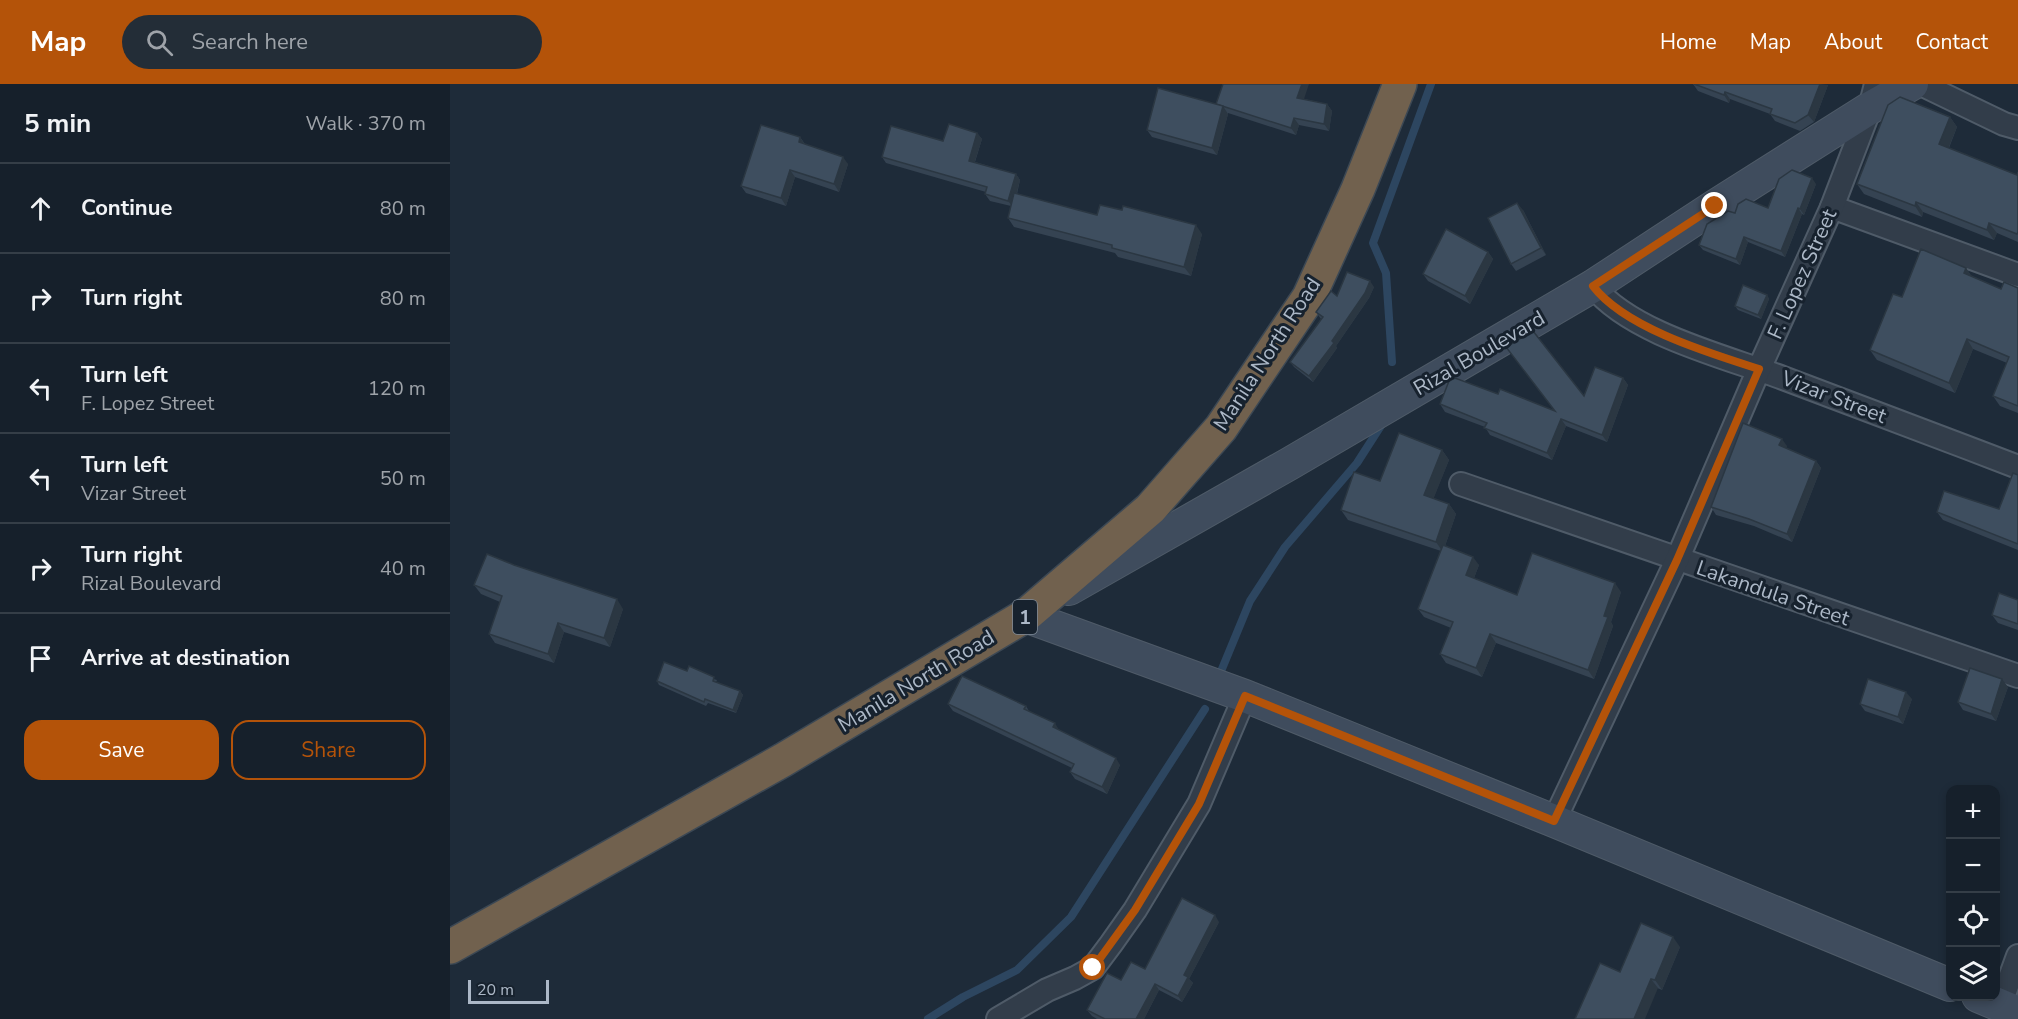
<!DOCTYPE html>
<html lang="en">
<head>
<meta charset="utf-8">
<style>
  body { margin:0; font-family:"Nunito Sans",sans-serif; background:#232d37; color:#f1f3f6 }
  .controls { position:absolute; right:18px; bottom:18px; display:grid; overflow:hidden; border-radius:12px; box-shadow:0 3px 9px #0003 }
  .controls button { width:54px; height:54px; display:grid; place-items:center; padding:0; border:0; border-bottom:2px solid #353e47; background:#16202b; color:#f1f3f6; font:30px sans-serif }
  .scale { position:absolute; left:18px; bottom:15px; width:81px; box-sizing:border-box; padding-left:6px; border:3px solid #acb8c7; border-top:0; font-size:16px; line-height:21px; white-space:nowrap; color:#acb8c7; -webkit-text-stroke:4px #17222e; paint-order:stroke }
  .stop { position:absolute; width:18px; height:18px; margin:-14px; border:4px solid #b45309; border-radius:50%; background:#fff }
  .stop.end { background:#b45309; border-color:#fff; box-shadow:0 2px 6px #0008 }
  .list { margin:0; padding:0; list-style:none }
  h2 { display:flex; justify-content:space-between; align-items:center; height:78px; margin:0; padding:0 24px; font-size:26px }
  h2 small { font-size:20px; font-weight:400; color:#9ea3a9 }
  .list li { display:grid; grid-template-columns:39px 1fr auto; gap:18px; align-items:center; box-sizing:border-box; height:90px; padding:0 24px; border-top:2px solid #353e47 }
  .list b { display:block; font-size:22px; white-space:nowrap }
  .list p { margin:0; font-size:20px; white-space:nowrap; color:#9ea3a9 }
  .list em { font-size:20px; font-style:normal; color:#9ea3a9 }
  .actions { display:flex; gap:12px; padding:18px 24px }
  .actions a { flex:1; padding:14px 0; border:2px solid #b45309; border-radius:18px; text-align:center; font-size:21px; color:#b45309 }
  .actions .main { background:#b45309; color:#fff }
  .icon { flex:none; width:33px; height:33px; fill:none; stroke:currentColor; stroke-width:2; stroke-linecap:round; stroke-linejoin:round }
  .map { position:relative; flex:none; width:1568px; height:935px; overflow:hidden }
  header { display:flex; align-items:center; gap:36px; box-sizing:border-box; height:84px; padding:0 30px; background:#b45309; color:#fff }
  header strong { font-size:28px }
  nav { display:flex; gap:33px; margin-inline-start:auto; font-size:21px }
  .search { width:420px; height:54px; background:#232d37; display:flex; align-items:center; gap:15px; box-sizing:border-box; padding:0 21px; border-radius:33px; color:#9ea3a9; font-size:22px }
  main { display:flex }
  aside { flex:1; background:#16202b }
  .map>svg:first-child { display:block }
</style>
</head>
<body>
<header>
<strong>Map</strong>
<div class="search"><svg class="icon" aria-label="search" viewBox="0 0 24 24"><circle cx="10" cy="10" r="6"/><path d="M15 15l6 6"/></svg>Search here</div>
<nav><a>Home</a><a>Map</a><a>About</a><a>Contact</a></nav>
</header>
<main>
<aside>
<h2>5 min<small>Walk · 370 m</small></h2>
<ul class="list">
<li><svg class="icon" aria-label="ahead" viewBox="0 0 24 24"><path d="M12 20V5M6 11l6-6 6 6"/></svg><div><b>Continue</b></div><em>80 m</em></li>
<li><svg class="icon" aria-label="right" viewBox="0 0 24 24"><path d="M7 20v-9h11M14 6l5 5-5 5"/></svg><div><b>Turn right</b></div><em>80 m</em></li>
<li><svg class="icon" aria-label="left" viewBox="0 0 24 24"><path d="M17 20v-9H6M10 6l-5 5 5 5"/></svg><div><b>Turn left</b><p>F. Lopez Street</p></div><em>120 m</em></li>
<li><svg class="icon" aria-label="left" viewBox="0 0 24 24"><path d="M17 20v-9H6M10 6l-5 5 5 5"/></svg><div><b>Turn left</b><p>Vizar Street</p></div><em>50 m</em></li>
<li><svg class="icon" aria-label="right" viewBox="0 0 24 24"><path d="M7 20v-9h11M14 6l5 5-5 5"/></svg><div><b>Turn right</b><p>Rizal Boulevard</p></div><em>40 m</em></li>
<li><svg class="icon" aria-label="arrive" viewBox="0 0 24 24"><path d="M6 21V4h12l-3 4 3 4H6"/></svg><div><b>Arrive at destination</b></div></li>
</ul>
<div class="actions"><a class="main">Save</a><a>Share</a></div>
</aside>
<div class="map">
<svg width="1568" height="935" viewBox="0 0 1568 935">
  <rect width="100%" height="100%" fill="#1e2b39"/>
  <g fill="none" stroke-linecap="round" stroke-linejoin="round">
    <!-- stream -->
    <g stroke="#2d4660" stroke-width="8">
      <path d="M942 278 936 189 923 159 981 0"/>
      <path d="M767 597 800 517 835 463 907 379 934 337"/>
      <path d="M478 935 513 913 567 886 621 833 755 625"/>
    </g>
    <defs>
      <g id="street">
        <path d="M1471 0 1554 40 1568 44"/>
        <path d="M1382 123 1568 191"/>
        <path d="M1143 202C1181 250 1277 273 1333 294 1412 324 1490 353 1568 383"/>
        <path d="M1011 400 1568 592"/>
        <path d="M1104 737 1227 476 1309 285 1382 123 1420 24 1426 0"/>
        <path d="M1550 921 1568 872"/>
        <path d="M548 935 597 906 625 894 643 884 661 860 685 826 749 720 795 612"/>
      </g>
      <g id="secondary">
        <path d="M619 505 839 380 1143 202 1265 122 1420 24 1462 0"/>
        <path d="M575 532 795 612 1104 737 1500 901"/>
        <path d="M1528 912 1568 929"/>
      </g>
      <path id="highway" d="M0 863 333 676 575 532 700 425 771 344 859 213 908 105 950 0"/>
    </defs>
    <!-- street casing -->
    <use href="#street" stroke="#4f5b68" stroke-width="26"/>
    <!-- secondary casing -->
    <use href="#secondary" stroke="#4f5b68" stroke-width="34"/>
    <!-- highway casing -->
    <use href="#highway" stroke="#3c4854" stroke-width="36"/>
    <!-- street -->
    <use href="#street" stroke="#323d4a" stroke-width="22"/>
    <!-- secondary -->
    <use href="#secondary" stroke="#3f4c5d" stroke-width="32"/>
    <!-- highway -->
    <use href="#highway" stroke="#71614e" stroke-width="33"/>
  </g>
  <!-- wall -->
  <g fill="#354352">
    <path d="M1243 0 1378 1 1364 38 1350 47 1325 37 1320 30 1280 15 1279 19 1248 7Z"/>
    <path d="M854 15 877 20 882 27 879 47 849 41 846 51 778 29V30L767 71 702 53 697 46 767 21Z"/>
    <path d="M1500 33 1507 43 1499 64 1567 91 1568 88V158L1547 149 1544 156 1473 128 1472 133 1414 110 1407 100Z"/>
    <path d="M527 49 532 55 525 78 566 90 570 96 567 110 647 131 752 150 741 192 668 173 665 169 564 143 558 134 561 122 540 117 535 110 536 108 436 79 432 73Z"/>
    <path d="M350 53 355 60 398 80 389 108 345 93 336 122 296 109 291 102Z"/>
    <path d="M1366 100 1354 131 1352 130 1335 173 1298 158 1290 181 1253 166 1249 161 1318 124Z"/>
    <path d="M1073 126 1096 171 1066 187 1061 180Z"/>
    <path d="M1038 168 1043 175 1020 220 978 197 973 190Z"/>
    <path d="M1516 184 1522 193 1551 205 1568 204V329L1550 322 1543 312 1557 279 1523 265 1505 309 1427 276 1420 266 1452 213Z"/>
    <path d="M924 203 919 214 886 262 887 264 863 298 844 283 840 278 871 235 866 228 887 212Z"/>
    <path d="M1317 211 1319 215 1311 235 1288 226 1285 222Z"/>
    <path d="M1173 294 1178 301 1157 358 1116 342 1102 376 1040 351 1035 343 995 328 990 320 1048 310 1104 326Z"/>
    <path d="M1337 362 1336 364 1366 377 1371 384 1342 458 1304 442 1266 431 1261 423Z"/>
    <path d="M992 366 999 376 983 415 999 420 1006 430 995 462 1029 481 1024 494 1067 511 1171 508 1161 538 1163 542 1144 595 1046 559 1032 593 996 579 990 570 1001 544 974 533 968 525 991 467 898 436 891 426 930 397Z"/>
    <path d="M1568 391V466L1493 436 1487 428 1549 425Z"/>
    <path d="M24 501 173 525 160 563 114 548 104 579 45 559 39 550 50 518 31 510Z"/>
    <path d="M1568 516V546L1548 539 1542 531Z"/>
    <path d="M237 587 267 596 266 598 290 607 293 611 286 629 258 619 256 622 209 601 207 597Z"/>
    <path d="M1558 603 1546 637 1513 626 1508 618Z"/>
    <path d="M1462 615 1453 640 1415 627 1410 620Z"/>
    <path d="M498 620 576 622 579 627 609 646 670 681 657 710 625 695 620 688 622 684 503 627Z"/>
    <path d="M769 838 739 895 743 899 732 918 709 906 694 935H647L642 932 637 926 671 896 695 885Z"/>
    <path d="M1230 863 1212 906 1170 888Z"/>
  </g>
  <!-- shaded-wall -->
  <g fill="#2b3742">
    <path d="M852 0H859L852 21 847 14Z"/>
    <path d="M1370 0 1378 1 1364 38 1358 31Z"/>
    <path d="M1275 8 1280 15 1279 19 1274 11Z"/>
    <path d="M877 20 882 27 879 47 874 40Z"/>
    <path d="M773 22 778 30 767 71 762 64Z"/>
    <path d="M1500 33 1507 43 1496 70 1489 60Z"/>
    <path d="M844 34 849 41 846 51 841 44Z"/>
    <path d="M527 49 532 55 523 83 519 77Z"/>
    <path d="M350 53 355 61 349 58Z"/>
    <path d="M393 73 398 80 389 108 384 100Z"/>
    <path d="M340 86 345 93 336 122 331 114Z"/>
    <path d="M566 90 570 96 563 123 558 117Z"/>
    <path d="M1362 94 1366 100 1354 131 1350 125Z"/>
    <path d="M1466 118 1473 128 1472 133 1465 122Z"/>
    <path d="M1067 119 1073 126 1096 171 1091 164Z"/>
    <path d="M1348 124 1352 130 1335 173 1331 167Z"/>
    <path d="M1539 139 1547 149 1544 156 1537 146Z"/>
    <path d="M746 141 752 150 741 192 734 183Z"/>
    <path d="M1294 153 1298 158 1290 181 1286 175Z"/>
    <path d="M1038 168 1043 175 1020 220 1015 212Z"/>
    <path d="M1516 184 1522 193 1514 189Z"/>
    <path d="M920 197 924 203 919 214 886 262 887 264 863 298 859 292Z"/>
    <path d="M1317 211 1319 215 1311 235 1308 231Z"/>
    <path d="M1517 255 1523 265 1505 309 1499 299Z"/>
    <path d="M1173 294 1178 301 1157 358 1152 351Z"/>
    <path d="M1111 335 1116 342 1102 376 1097 369Z"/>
    <path d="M1332 355 1337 362 1334 369 1329 361Z"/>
    <path d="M992 366 999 376 981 421 974 411Z"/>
    <path d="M1366 377 1371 384 1342 458 1337 450Z"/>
    <path d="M999 420 1006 430 993 468 986 458Z"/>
    <path d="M1023 473 1029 481 1022 499 1016 491Z"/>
    <path d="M1165 499 1171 508 1161 538 1163 542 1144 595 1138 586 1154 532Z"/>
    <path d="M167 515 173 525 160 563 154 554Z"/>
    <path d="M108 539 114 548 104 579 98 570Z"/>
    <path d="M1040 550 1046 559 1032 593 1026 584Z"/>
    <path d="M1552 595 1558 603 1546 637 1541 630Z"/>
    <path d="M290 607 293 611 286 629 283 626Z"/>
    <path d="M1456 608 1462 615 1453 640 1448 633Z"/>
    <path d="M605 639 609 646 603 643Z"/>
    <path d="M666 674 670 681 657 710 652 703Z"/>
    <path d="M765 831 769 838 739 895 743 899 732 918 728 912 734 891Z"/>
    <path d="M1223 853 1230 863 1212 906 1205 896Z"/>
    <path d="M1201 895 1208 904 1195 935H1184Z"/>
    <path d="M705 900 709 906 694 935H686Z"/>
  </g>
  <!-- building -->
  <g fill="#3e4e5f" stroke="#2b3742" stroke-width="1.5">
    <path d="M773 0H852L847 14 877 20 874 40 844 34 841 44 766 20Z"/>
    <path d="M1244 0H1370L1358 31 1345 39 1320 30 1322 25 1275 8 1274 11Z"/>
    <path d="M708 4 773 22 762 64 697 46Z"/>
    <path d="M1450 13 1500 33 1489 60 1567 91 1568 88V148L1567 150 1539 139 1537 146 1466 118 1465 122 1407 100 1438 21Z"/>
    <path d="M499 40 527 49 519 77 566 90 558 117 535 110 537 103 432 73 441 42 493 57Z"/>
    <path d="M311 41 350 53 349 58 393 73 384 100 340 86 331 114 291 102Z"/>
    <path d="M1342 86 1362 94 1350 125 1348 124 1331 167 1294 153 1286 175 1249 161 1257 140 1278 127 1285 129 1288 120 1296 115 1318 124 1329 95Z"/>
    <path d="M564 109 647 131 650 121 672 126 673 122 746 141 734 183 662 164V161L558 134Z"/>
    <path d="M1067 119 1091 164 1061 180 1038 134Z"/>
    <path d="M996 145 1038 168 1015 212 973 190Z"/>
    <path d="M1471 165 1516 184 1514 189 1551 205 1554 198 1568 204V322L1543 312 1559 273 1517 255 1499 299 1420 266 1443 210 1452 213Z"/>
    <path d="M897 188 920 197 915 209 882 257 884 259 859 292 840 278 873 233 866 228 881 207 887 212Z"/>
    <path d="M1293 201 1317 211 1308 231 1285 222Z"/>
    <path d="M1083 247 1134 312 1145 283 1173 294 1152 351 1111 335 1097 369 1034 344 1037 339 990 320 999 297 1005 294 1048 310 1050 305 1105 327 1056 263Z"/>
    <path d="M1293 339 1332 355 1329 361 1366 377 1337 450 1299 435 1261 423Z"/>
    <path d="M949 349 992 366 974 411 999 420 986 458 891 426 904 388 930 397Z"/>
    <path d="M1563 389 1568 391V460L1487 428 1494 407 1549 425Z"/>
    <path d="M993 461 1023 473 1016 491 1067 511 1082 469 1165 499 1154 532 1158 533 1138 586 1040 550 1026 584 990 570 1003 538 968 525Z"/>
    <path d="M37 470 64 481 167 515 154 554 108 539 98 570 39 550 52 512 24 501Z"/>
    <path d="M1549 509 1568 516V540L1542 531Z"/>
    <path d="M214 578 237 587 239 582 264 593 263 597 290 607 283 626 255 615 254 618 207 597Z"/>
    <path d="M1520 584 1552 595 1541 630 1508 618Z"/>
    <path d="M512 592 576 622 574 625 605 639 603 643 666 674 652 703 620 688 624 680 498 620Z"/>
    <path d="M1418 595 1456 608 1448 633 1410 620Z"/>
    <path d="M732 814 765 831 734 891 738 893 728 912 705 900 686 935H655L637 926 657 889 671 896 681 878 695 885Z"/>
    <path d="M1191 839 1223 853 1205 896 1201 895 1184 935H1125L1150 879 1170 888Z"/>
  </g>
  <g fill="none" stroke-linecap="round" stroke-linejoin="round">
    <!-- route -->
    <path stroke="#b45309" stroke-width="8" d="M643 884 685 826 749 720 795 612 1104 737 1227 476 1309 285C1259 269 1175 244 1143 202L1265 122"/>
  </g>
  <g text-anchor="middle" stroke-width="6" stroke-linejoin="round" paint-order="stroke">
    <!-- shield labels -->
    <rect fill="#17222e" stroke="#7f8b99" stroke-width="1.5" x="563" y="516" width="24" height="34" rx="4.5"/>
    <g font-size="20" font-weight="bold" fill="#acb8c7">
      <text x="575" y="540">1</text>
    </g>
    <!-- street labels -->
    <g font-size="21" fill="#acb8c7" stroke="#17222e">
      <text transform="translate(1352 190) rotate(-66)" y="7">F. Lopez Street</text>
      <text transform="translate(1029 269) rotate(-30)" y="7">Rizal Boulevard</text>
      <text transform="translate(817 270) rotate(-57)" y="7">Manila North Road</text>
      <text transform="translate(1384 313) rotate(21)" y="7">Vizar Street</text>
      <text transform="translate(1323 509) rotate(19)" y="7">Lakandula Street</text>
      <text transform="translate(466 597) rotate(-31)" y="7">Manila North Road</text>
    </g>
  </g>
</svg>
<div class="controls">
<button>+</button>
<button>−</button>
<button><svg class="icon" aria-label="locate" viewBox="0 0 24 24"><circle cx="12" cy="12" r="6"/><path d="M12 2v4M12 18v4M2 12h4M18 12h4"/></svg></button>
<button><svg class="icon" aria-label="layers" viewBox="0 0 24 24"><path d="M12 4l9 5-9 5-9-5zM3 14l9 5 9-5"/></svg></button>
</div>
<div class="scale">20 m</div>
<div class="stop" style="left:643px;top:884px"></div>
<div class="stop end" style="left:1265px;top:122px"></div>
</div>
</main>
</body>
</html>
